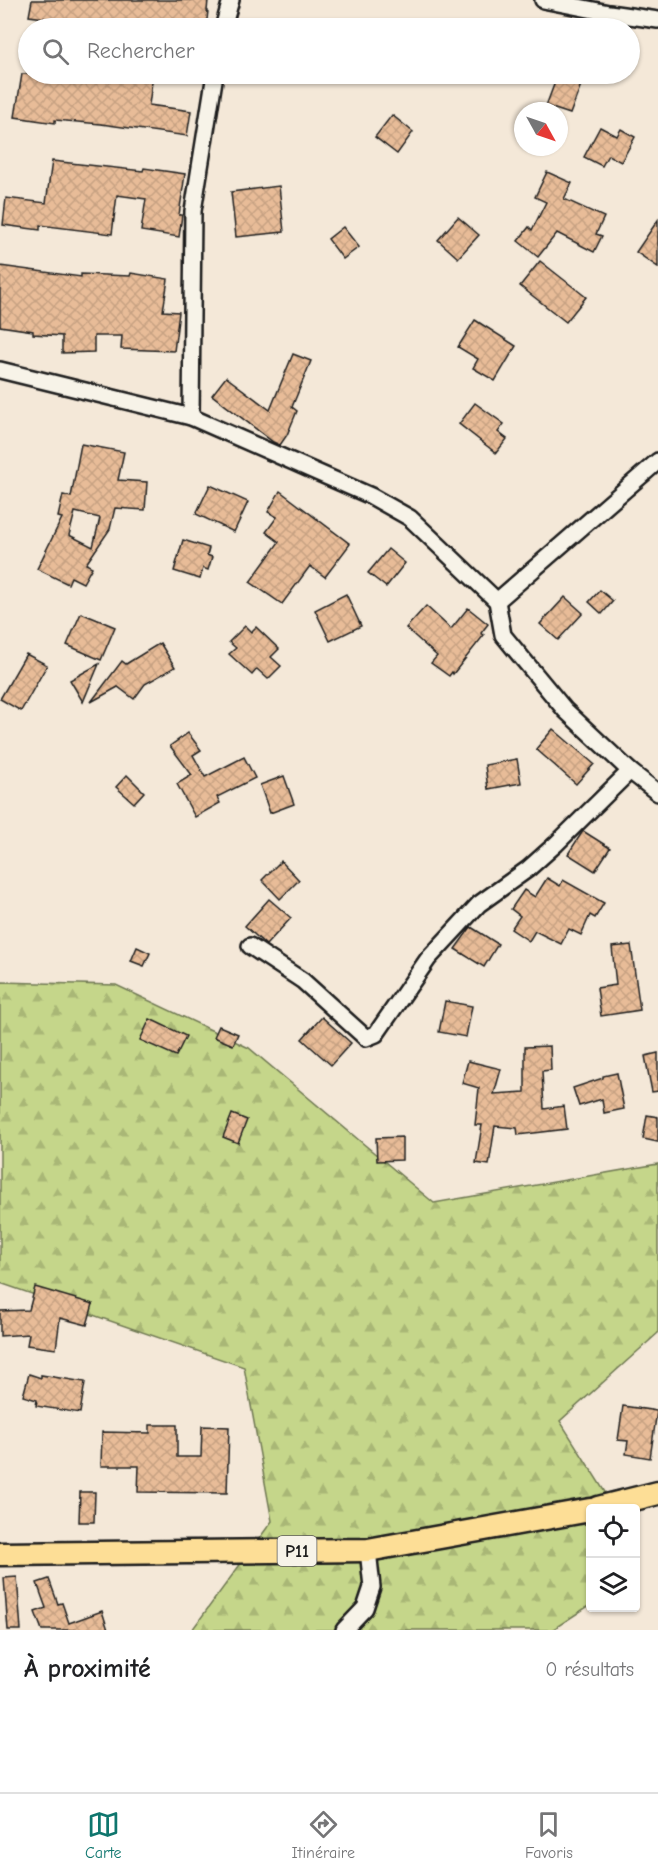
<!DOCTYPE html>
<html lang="fr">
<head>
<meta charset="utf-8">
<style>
  body { margin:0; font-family:"Comic Neue",sans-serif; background:#f2f2f2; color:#202124 }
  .controls { position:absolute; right:18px; bottom:18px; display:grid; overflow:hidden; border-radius:6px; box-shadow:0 2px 4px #0004 }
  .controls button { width:54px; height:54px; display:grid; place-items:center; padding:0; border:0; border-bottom:2px solid #e0e0e0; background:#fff; color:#202124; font:30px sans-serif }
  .compass { position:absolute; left:514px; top:102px; width:54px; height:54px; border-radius:50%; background:#fff; box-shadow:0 2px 4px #0004; rotate:130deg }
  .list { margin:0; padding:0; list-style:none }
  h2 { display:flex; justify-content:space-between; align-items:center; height:78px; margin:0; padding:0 24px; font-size:26px }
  h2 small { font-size:20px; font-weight:400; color:#757577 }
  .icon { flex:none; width:33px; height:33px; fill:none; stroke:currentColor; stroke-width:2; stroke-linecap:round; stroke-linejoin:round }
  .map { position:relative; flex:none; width:658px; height:1630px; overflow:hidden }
  .search { position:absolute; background:#fff; box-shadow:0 2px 4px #0004; left:18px; right:18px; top:18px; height:66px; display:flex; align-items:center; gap:15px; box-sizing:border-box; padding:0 21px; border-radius:33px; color:#757577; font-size:22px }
  .sheet { height:162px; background:#fff }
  nav { display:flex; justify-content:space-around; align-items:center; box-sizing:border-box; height:84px; border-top:2px solid #e0e0e0; background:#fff; font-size:16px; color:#757577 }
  nav a { display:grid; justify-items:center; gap:3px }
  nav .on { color:#0f766e }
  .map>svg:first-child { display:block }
</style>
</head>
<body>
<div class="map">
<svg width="658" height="1630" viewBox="0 0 658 1630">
  <defs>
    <pattern id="forest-firs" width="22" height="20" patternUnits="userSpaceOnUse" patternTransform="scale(1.5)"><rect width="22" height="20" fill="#c5d68a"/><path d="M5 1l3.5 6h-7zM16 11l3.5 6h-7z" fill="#a9b776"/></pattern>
    <pattern id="building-cross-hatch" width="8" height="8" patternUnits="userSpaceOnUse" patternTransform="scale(1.5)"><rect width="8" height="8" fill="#e8bc98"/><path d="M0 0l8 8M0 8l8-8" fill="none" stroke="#c6a182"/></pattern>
  </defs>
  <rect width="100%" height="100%" fill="#f4e8d8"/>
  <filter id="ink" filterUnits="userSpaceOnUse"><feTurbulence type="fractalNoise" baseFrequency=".0167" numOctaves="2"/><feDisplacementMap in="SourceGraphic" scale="12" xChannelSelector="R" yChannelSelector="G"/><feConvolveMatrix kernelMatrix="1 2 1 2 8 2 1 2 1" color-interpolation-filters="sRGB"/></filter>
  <g filter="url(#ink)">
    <!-- forest -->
    <path fill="url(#forest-firs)" stroke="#707953" stroke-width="1.5" d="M0 982 116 985 249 1048 434 1203 658 1164V1333L560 1421 615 1508H590V1605L552 1630H192L272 1521 244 1367 0 1283Z"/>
    <!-- building -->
    <g fill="url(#building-cross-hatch)" stroke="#1c1c1c" stroke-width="1.5" fill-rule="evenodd">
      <path d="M32 0H208L207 11H208L206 28H152L115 24 114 27 29 16Z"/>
      <path d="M22 74H153L149 105 191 111 187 136 101 124 55 120V123L15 117Z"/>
      <path d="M558 74H585L570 114 546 106Z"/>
      <path d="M392 115 413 132 397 154 375 137Z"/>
      <path d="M600 127 617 136 621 129 635 137 621 162 608 155 602 166 584 157Z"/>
      <path d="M52 161 143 171 144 168 185 174 179 215H182L179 237 141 231 146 199 117 195 112 234 40 225V230L3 225 6 198 46 203Z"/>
      <path d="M547 172 572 183 564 199 604 217 596 234 602 236 594 252 557 233 538 257 518 241 529 227 532 230 546 202 535 197Z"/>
      <path d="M279 186 284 232 236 237 231 192Z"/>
      <path d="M458 217 479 235 458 258 438 240Z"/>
      <path d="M658 220V267L636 252Z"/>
      <path d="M343 227 359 247 343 259 328 239Z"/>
      <path d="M540 261 586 297 566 322 520 286Z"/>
      <path d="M0 266 81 277V274L130 276 131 273 168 279 163 311 179 312 174 351 121 349 122 336H94V352L62 353V336L33 334V331L0 326Z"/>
      <path d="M475 320 516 346 495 381 473 368 478 359 458 347Z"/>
      <path d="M293 354 311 361 292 407 297 411 287 435 280 445 273 442 212 395 226 377 270 410Z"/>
      <path d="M475 403 504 424 498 432 507 439 496 453 459 424Z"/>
      <path d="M81 444 124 452 118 480 147 482 145 510 115 508 110 529 86 564 92 567 83 583 71 577 68 584 37 569 62 518 58 517 63 495 71 497ZM75 512 100 518 93 547 69 535Z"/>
      <path d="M210 485 248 502 234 532 196 514Z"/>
      <path d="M280 491 350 544 325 577 310 566 282 604 250 582 279 542 266 532 277 517 268 512Z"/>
      <path d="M183 540 209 548 207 555 212 557 208 570 203 568 200 579 174 571Z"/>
      <path d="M388 549 405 563 386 587 368 573Z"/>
      <path d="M600 590 613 601 602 614 589 602Z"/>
      <path d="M346 594 361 626 330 641 315 610Z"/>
      <path d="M565 597 583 613 558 640 540 624Z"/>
      <path d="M426 606 451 629 468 608 488 624 481 633 484 635 453 674 452 672 449 676 431 663 437 656 406 628Z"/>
      <path d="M81 613 115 627 101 660 67 645Z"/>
      <path d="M245 626 251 632 256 627 279 649 271 657 281 666 268 679 257 669 252 675 229 654 236 648 229 642Z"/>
      <path d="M160 643 175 667 145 684 134 699 118 687 91 702 122 661 126 664Z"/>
      <path d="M26 654 47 665 21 711 0 699Z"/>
      <path d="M99 664 83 702 70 680Z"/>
      <path d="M553 729 594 764 576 784 536 749Z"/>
      <path d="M188 733 201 750 193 755 205 777 244 757 255 778 217 797 220 803 195 817 177 784 192 775 170 746Z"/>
      <path d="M517 759 521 783 488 789 485 765Z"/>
      <path d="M127 775 144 792 134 803 116 787Z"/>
      <path d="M284 776 294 804 270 813 260 785Z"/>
      <path d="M583 831 610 848 595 871 568 854Z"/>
      <path d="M281 861 299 880 280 899 262 880Z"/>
      <path d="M547 878 560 886 563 880 604 903 595 918 590 915 581 935 569 929 561 944 535 931 529 941 511 929 520 916 511 909 524 890 535 897Z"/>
      <path d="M269 899 291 918 266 945 245 926Z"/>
      <path d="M471 927 498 944 484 967 455 949Z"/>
      <path d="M631 945 640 1010 601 1016 597 988 616 985 612 947Z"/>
      <path d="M137 947 150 953 144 966 131 961Z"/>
      <path d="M445 1001 472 1006 466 1037 439 1032Z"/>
      <path d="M322 1017 351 1043 331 1065 302 1039Z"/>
      <path d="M150 1019 186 1036 176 1056 140 1040Z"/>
      <path d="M219 1026 238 1034 233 1045 214 1037Z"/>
      <path d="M550 1046 551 1070 542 1071 544 1109 564 1106 567 1129 518 1135 517 1128 495 1126 489 1165 476 1163 482 1125H475L479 1088 462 1083 468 1061 501 1069 494 1094 525 1092V1047Z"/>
      <path d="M658 1053V1091L652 1092 645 1056Z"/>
      <path d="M617 1073 624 1109 604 1113 602 1099 579 1106 573 1088 603 1078V1076Z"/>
      <path d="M232 1114 247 1120 238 1143 223 1137Z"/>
      <path d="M647 1115 658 1117V1142L643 1139Z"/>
      <path d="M402 1137V1160L377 1161 376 1138Z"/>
      <path d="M35 1287 93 1304 87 1325 60 1318 56 1349 27 1345 29 1334 0 1336V1311L29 1310Z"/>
      <path d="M29 1374 41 1378V1375L85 1382 80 1413 36 1406 37 1400 23 1396Z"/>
      <path d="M623 1406 657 1411 650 1458 626 1454 628 1441 618 1440Z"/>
      <path d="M150 1425H177V1457H201L202 1426 229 1427 227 1493 138 1492 139 1466H101L102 1432 150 1433Z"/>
      <path d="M80 1492H95L94 1522H79Z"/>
      <path d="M17 1577 21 1630H8L4 1578Z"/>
      <path d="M49 1579 58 1604 62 1603 69 1623 102 1611 108 1630H42L35 1612 46 1608 37 1583Z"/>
    </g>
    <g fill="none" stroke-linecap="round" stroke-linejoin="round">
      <defs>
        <g id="minor">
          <path d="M543 0 609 13 658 20"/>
          <path d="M223 28 231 0"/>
          <path d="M0 370 191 417 371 496 410 518 497 601 503 635 565 710 630 771 658 793"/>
          <path d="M191 417 193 211 215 74"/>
          <path d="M497 601 658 461"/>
          <path d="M250 946 303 981 366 1038 376 1034 428 959 479 904 528 869 556 844 630 771"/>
          <path d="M344 1630 365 1608 372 1587 368 1550"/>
        </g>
        <g id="primary">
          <path d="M598 1508 658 1493"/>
          <path d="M0 1554 368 1550 590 1510"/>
        </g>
      </defs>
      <!-- minor casing -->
      <use href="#minor" stroke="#1c1c1c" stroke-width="20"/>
      <!-- primary casing -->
      <use href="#primary" stroke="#1c1c1c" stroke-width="27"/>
      <!-- minor -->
      <use href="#minor" stroke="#f7f3e8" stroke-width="15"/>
      <!-- primary -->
      <use href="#primary" stroke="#fdde96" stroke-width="22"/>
    </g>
  </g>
  <g text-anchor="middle" stroke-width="4.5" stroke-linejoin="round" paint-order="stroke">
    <!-- shield labels -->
    <rect fill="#f7f3e8" stroke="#5e5c59" stroke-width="1.5" x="277.5" y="1536" width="39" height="30" rx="4.5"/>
    <g font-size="18" font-weight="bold" fill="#1c1c1c">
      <text x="297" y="1557">P11</text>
    </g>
  </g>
</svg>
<div class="controls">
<button><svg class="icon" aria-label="locate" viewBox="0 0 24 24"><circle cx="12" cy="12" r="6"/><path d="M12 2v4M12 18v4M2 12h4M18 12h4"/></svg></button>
<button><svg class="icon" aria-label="layers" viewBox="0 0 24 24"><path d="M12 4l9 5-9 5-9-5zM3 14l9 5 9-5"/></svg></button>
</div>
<svg class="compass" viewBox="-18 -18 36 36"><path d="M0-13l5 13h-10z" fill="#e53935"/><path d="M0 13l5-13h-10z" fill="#757577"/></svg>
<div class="search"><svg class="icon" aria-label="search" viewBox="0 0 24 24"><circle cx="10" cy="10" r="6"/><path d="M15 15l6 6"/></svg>Rechercher</div>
</div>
<section class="sheet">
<h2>À proximité<small>0 résultats</small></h2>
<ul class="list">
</ul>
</section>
<nav>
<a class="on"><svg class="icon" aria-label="map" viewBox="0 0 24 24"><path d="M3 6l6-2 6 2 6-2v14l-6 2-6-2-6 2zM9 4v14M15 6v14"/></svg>Carte</a>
<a><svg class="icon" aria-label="directions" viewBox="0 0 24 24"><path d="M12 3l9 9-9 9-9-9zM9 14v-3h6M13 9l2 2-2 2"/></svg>Itinéraire</a>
<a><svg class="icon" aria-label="saved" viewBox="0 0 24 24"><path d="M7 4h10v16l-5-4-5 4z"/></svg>Favoris</a>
</nav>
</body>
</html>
